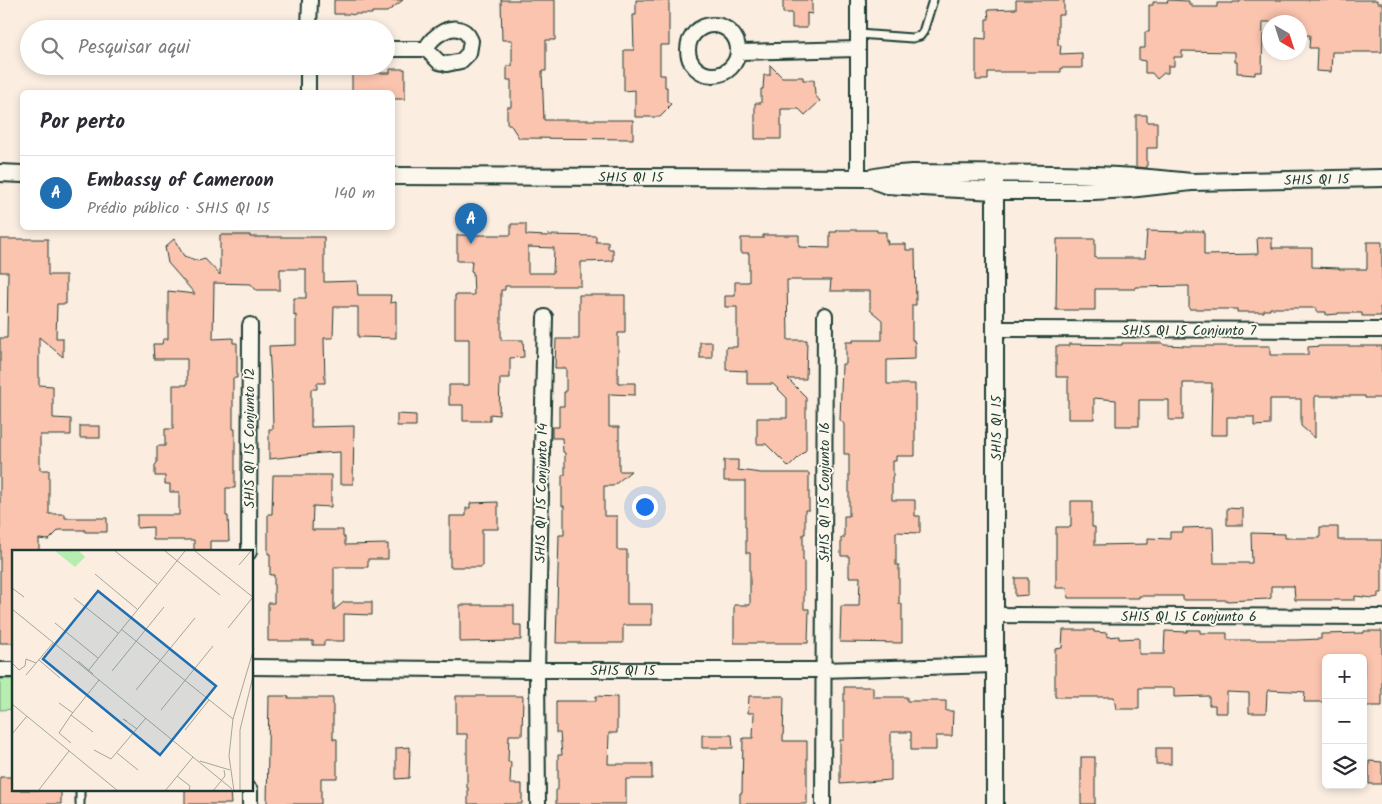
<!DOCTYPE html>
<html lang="pt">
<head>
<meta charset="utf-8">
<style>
  body { margin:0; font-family:Kalam,sans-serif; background:#f2f2f3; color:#2b2b33 }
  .controls { position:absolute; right:15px; bottom:15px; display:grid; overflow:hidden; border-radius:8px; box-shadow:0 2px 8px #0003 }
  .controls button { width:45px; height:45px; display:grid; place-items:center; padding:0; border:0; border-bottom:1px solid #e1e1e2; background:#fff; color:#2b2b33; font:25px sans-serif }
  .compass { position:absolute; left:1262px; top:15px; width:45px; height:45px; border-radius:50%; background:#fff; box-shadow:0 2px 8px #0003; rotate:141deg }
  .you { position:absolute; left:644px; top:506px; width:18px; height:18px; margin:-12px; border:4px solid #fff; border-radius:50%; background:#1a73e8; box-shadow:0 0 0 8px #1a73e833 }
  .badge { display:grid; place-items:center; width:32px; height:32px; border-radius:50%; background:#1f6fb2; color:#fff; font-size:16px; font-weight:700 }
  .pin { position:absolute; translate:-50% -41px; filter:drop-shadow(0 1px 2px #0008) }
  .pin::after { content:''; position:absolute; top:26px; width:18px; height:15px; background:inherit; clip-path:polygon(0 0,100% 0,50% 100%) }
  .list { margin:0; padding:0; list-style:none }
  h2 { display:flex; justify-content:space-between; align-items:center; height:65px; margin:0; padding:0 20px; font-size:21px }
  h2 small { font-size:16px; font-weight:400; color:#7c7c81 }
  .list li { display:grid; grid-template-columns:32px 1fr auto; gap:15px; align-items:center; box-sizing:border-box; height:75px; padding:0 20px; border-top:1px solid #e1e1e2 }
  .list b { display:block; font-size:19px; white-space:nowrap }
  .list p { margin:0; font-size:16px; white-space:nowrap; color:#7c7c81 }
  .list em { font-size:16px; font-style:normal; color:#7c7c81 }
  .icon { flex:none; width:28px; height:28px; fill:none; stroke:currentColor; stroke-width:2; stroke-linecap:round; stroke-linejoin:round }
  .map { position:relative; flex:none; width:1382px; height:804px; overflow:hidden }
  .search { position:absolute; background:#fff; box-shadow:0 2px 8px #0003; left:20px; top:20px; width:375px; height:55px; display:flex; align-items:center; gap:12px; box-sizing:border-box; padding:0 18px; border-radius:28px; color:#7c7c81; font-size:19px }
  .panel { position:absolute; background:#fff; box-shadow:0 2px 8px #0003; left:20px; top:90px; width:375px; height:140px; border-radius:8px }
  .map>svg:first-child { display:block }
</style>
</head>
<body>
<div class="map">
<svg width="1382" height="804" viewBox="0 0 1382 804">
  <rect width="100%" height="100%" fill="#fbede0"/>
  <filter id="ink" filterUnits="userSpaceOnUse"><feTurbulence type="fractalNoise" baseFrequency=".02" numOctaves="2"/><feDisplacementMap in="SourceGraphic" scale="10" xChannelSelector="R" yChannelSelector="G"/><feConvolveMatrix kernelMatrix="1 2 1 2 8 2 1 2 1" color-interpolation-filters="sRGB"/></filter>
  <g filter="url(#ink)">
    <!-- green -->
    <path fill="#b7edaf" stroke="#6b9572" d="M0 679H14V709L0 710Z"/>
    <!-- building -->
    <g fill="#fbc4ae" stroke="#1f3d34" fill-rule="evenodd">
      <path d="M334 0H403L387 12H372V14H354L353 15 350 14H334Z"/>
      <path d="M501 0H555V40H546V71H542L544 120H633V139L519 138 510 124H507V107H511V80H507V66H512V40H502Z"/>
      <path d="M636 0H669V45H660V75H665V87H667V101L671 104 668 107 669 108 660 117H635V90L624 91V50H634L633 15H636Z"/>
      <path d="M783 0H812V14L807 13V28H792V13H783Z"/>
      <path d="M1016 0H1064V15H1058V45H1061L1060 54 1082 53V68H1061V72H988V80H976V38L986 39V19H989L988 10 1016 9Z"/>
      <path d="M1167 0 1189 1V4H1192V7H1217V3H1233V2H1240V0H1377V3H1382V52H1332L1331 72 1316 71 1317 48H1309L1310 35 1300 36V22H1263L1262 72H1255V75L1242 74V73H1237V62H1235V52L1182 51V57H1174V66H1168V73H1164L1157 79 1152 73H1145V61L1139 60V48H1145V32H1149V5H1153V2H1168Z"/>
      <path d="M770 65 782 77H803V80H814L815 95 820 101 805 115 799 109H781V139H755V103H761V89H763L764 75H770Z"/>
      <path d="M352 66H368V73H390V69H405V99H392V92H352Z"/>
      <path d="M1136 115H1147V122H1157V148H1147V168L1136 167Z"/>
      <path d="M511 224H526V235L548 236V235L596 236V242H608V249H613V261L581 262V286H505V290H501V340H523L524 357 510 358V378H500L499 415 490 414V421H463V405H449V385H469V339H455V295H474L473 272 471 271 472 261H457V235H511ZM528 247 554 248 553 273H528Z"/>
      <path d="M837 230H877V232H886V241H888L887 244H906V250H915L916 305H912V340H914V342H915V359L887 360V384H915V456H896V461H893V477H892V500H915V516H920V533L896 532V565H899V604H902V643L840 642 841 606H859L860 577H849V556H841V538H844V516H849V454H844V424L840 420 842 364H846V342H853V340H882V320L870 310V291H830L831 280H787L788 340H807L806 379H788L806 397V450L789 467 766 444H757V418H787V398L773 384H747V371L726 370V347H737V307H725V296H735V282H749V253H741V238H763V235H799V247L830 248V232H837Z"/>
      <path d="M1147 231 1184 232V231H1204V255L1258 254 1257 238H1272V248H1312V267L1339 268V269H1367V242H1382V307H1380L1381 316H1362V313H1338V314L1326 315V312H1316V308H1270V310H1264V312H1237V309H1189V286L1138 287H1135V289H1095V310H1056L1057 239H1095V258H1145Z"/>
      <path d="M220 235H250V237H324V282L357 281 358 295H391L390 303 396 302V338L358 337V307H334L333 338H324L325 383H317V389H311V427L354 426 353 484H340V452L322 453 269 459V429H273L272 382H271L269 346 296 345V315L294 316V298H306V269H280V290H256L251 284 214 283 213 339 233 338V343H237V378H233V429H235V488H226V516H228L229 541H210V552H194V540H153V527L137 528V515H179V492H170V484H165V476H155V465L157 463V446H165V429H173V385H187V359H154L153 344H162L163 339H168V291L195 294 168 263 165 247 174 239 184 256 198 261 205 259 220 275Z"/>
      <path d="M0 239H48V275H66V304H57L56 338H63V357L39 337V385L53 386V418L71 419V435H40V470H49V514H65V518H107V532H85V530H59L49 540 39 539V552H14V643H0V338H7L8 272H0Z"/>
      <path d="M579 295H625V333H618V383H635V395L609 394V427H619V471H631L613 486H604V516H617V550H627V604H652V625H623V643H556L559 535H564V506H562V475H565V453L563 452 562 438H552V427H559V406H564V392H566V368H555L556 339H579Z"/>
      <rect x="700" y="342" width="12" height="16"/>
      <path d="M1122 343H1163L1164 345 1188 346H1270V355H1308V347L1321 346H1382V398H1365V396H1315V438L1301 426V399H1270V425L1254 426V417H1227V435H1211L1212 383H1183V420H1169V400H1139V426H1116V400L1094 398V419H1068V377H1056V346H1069V344L1122 345Z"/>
      <path d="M397 414 416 415V426H397Z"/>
      <rect x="80" y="426" width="20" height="12"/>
      <path d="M724 460H738V470L761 473H809V510H805V534H803V561H804V609H809L808 643H734V605H750V553H746V527H745V481H724Z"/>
      <path d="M273 475H331V507L313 506 312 530H343V537H345V545L388 544V559H368V567H334V610L344 602H372V615L344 614V641H324V645H313V641H268V603H274V575H270V554H268V514H272Z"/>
      <path d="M1071 501H1092V527H1095V545L1148 544V538L1170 539V532H1183V528L1213 527 1214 563H1252L1251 533 1285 534V538H1320V527H1338V540H1382V593H1378V597L1373 598 1355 596V600H1295L1294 586H1271V598L1268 599 1227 601V600H1183V596H1139V598H1068L1067 588H1056V527H1071Z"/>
      <path d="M498 502V529H482V567H450V516H466V508H470V503Z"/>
      <path d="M1227 508 1243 509V525H1227Z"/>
      <path d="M1015 578H1028V595L1015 596Z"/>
      <path d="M460 605H514V625H521V640H514V641L460 642Z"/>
      <path d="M1063 630H1094V632L1107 633V637L1119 636V639L1139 638V654H1164L1165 631 1187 632V630H1200V633H1227V640H1296L1321 639V634L1364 633V631H1382V706H1364V658H1326V702H1304L1305 692 1291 691 1268 690V692H1267L1266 713H1249V693L1227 692V713H1215V705H1209V696L1174 697V688H1139V709H1116L1114 697H1055V649L1062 648Z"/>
      <path d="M844 687H873V697H907V701H946V711H953L952 736H936V750H911V732H891V780L840 784V740H844Z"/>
      <path d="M269 696H288V698H333V739H337V778H321V804H267Z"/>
      <path d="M456 696H523L522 735H509L508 762H511L510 784H522V804H468V788H467V734H456Z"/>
      <path d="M596 696 617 697V733H609L608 764H652V779H626V804H556V790H558V755H562L560 733H556V701H596Z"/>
      <path d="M749 696H784L783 741H807V804H740V793H742L743 738H753L754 713H748Z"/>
      <path d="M702 735H732L733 748H702Z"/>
      <path d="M410 747 409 778 396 779V748Z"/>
      <rect x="1156" y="748" width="15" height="16"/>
      <rect x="1081" y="757" width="14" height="47"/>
      <path d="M1369 761 1382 762V784H1369Z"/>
      <path d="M0 777H14V790H61V804H0Z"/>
      <path d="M185 790H230L231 804H185Z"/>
    </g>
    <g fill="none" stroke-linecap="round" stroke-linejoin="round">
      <defs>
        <g id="service">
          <path d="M858 34 912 38 920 36 923 32 933 0"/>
          <path d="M80 804V790"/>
        </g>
        <g id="minor">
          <circle cx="713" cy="50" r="25"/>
          <path d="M309 29 310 0"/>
          <path d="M386 49H426L439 62 447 64 461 61 469 53 471 41C470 39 469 36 467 34 454 20 432 36 426 49"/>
          <path d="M739 52 858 49"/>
          <path d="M308 66V92"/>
          <path d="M858 178V0"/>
          <path d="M995 329 1382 330"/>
          <path d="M249 552 250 325"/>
          <path d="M996 615 1382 617"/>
          <path id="s1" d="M252 667 537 670H822L995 665"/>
          <path d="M0 670H14"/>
          <path d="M250 790V804"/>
          <path d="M538 804 537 670 545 317"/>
          <path d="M823 804 825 315"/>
        </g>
        <g id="tertiary">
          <path d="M0 173 22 174"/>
          <path d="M995 174V804"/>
          <path id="s2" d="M392 176 870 178 887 175 912 173C1005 174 1099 171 1191 182"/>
          <path id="s3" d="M878 182 886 185 995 191H1094L1129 189 1191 182 1382 178"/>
        </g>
      </defs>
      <!-- service casing -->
      <use href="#service" stroke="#1f3d34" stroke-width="11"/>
      <!-- minor casing -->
      <use href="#minor" stroke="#1f3d34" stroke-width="18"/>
      <!-- tertiary casing -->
      <use href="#tertiary" stroke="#1f3d34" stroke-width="20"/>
      <!-- service -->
      <use href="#service" stroke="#fbf7ec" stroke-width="7"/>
      <!-- minor -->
      <use href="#minor" stroke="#fbf7ec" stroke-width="14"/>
      <!-- tertiary -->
      <use href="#tertiary" stroke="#fbf7ec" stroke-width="16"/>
    </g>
  </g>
  <g text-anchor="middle" stroke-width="4" stroke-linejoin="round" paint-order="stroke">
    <!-- street labels -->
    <g font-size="14" fill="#1f3d34" stroke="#fbf7ec">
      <text dy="5" stroke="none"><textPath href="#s2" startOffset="239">SHIS QI 15</textPath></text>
      <text dy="5" stroke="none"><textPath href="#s3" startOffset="440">SHIS QI 15</textPath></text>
      <text x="1189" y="335">SHIS QI 15 Conjunto 7</text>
      <text transform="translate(996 428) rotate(-90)" y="5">SHIS QI 15</text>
      <text transform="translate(249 438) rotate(-90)" y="5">SHIS QI 15 Conjunto 12</text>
      <text transform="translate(824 492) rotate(-90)" y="5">SHIS QI 15 Conjunto 16</text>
      <text transform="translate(541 493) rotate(-89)" y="5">SHIS QI 15 Conjunto 14</text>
      <text x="1189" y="621">SHIS QI 15 Conjunto 6</text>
      <text dy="5" stroke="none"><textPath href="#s1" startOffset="371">SHIS QI 15</textPath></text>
    </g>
  </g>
  <!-- overview -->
  <g transform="translate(12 550)">
    <rect width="241" height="241" fill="#fbede0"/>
    <path d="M43 1H67L73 7 63 17Z" fill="#b7edaf"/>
    <path fill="none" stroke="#a3a79b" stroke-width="1" d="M103 1 145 34M153 1 208 45M183 1 242 48M227 15 239 1M83 24 125 59M0 38 12 47M62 48 106 83M0 59 59 107M43 73 86 108M216 78 241 47M109 79 221 169M59 107 220 239M27 110 48 128M66 111 81 124M0 113 7 120 13 116 14 109 24 113M76 121 173 1M100 121 152 57M14 125 41 93M124 140 183 68M47 153 61 163M0 154 106 241M149 160 201 96M59 165 87 130M115 171 111 169 125 179M173 180 197 150M0 184 15 166M59 193 47 183 59 165 81 182M82 200 99 209 134 168M105 203 126 220M188 211 218 220M165 226 178 236 177 241M26 241 57 201M153 241 181 207M201 241 213 226 212 220M222 241 217 206 221 169 242 98M228 241V180L242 122"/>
    <path fill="#1f6fb2" fill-opacity="0.15" stroke="#1f6fb2" stroke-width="2.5" d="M86 41 204 136 148 205 31 109Z"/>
    <rect width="241" height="241" fill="none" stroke="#1f3d34" stroke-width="2.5"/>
  </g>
</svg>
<div class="controls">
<button>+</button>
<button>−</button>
<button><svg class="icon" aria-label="layers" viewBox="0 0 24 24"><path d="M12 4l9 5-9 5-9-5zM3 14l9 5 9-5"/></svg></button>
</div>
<svg class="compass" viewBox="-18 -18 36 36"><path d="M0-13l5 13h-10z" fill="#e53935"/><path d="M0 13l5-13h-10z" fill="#7c7c81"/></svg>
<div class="you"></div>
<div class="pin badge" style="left:471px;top:244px">A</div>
<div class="search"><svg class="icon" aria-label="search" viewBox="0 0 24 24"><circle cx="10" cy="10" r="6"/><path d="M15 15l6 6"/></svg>Pesquisar aqui</div>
<section class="panel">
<h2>Por perto<small></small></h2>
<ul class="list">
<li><span class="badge">A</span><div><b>Embassy of Cameroon</b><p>Prédio público · SHIS QI 15</p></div><em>140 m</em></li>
</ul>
</section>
</div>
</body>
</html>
